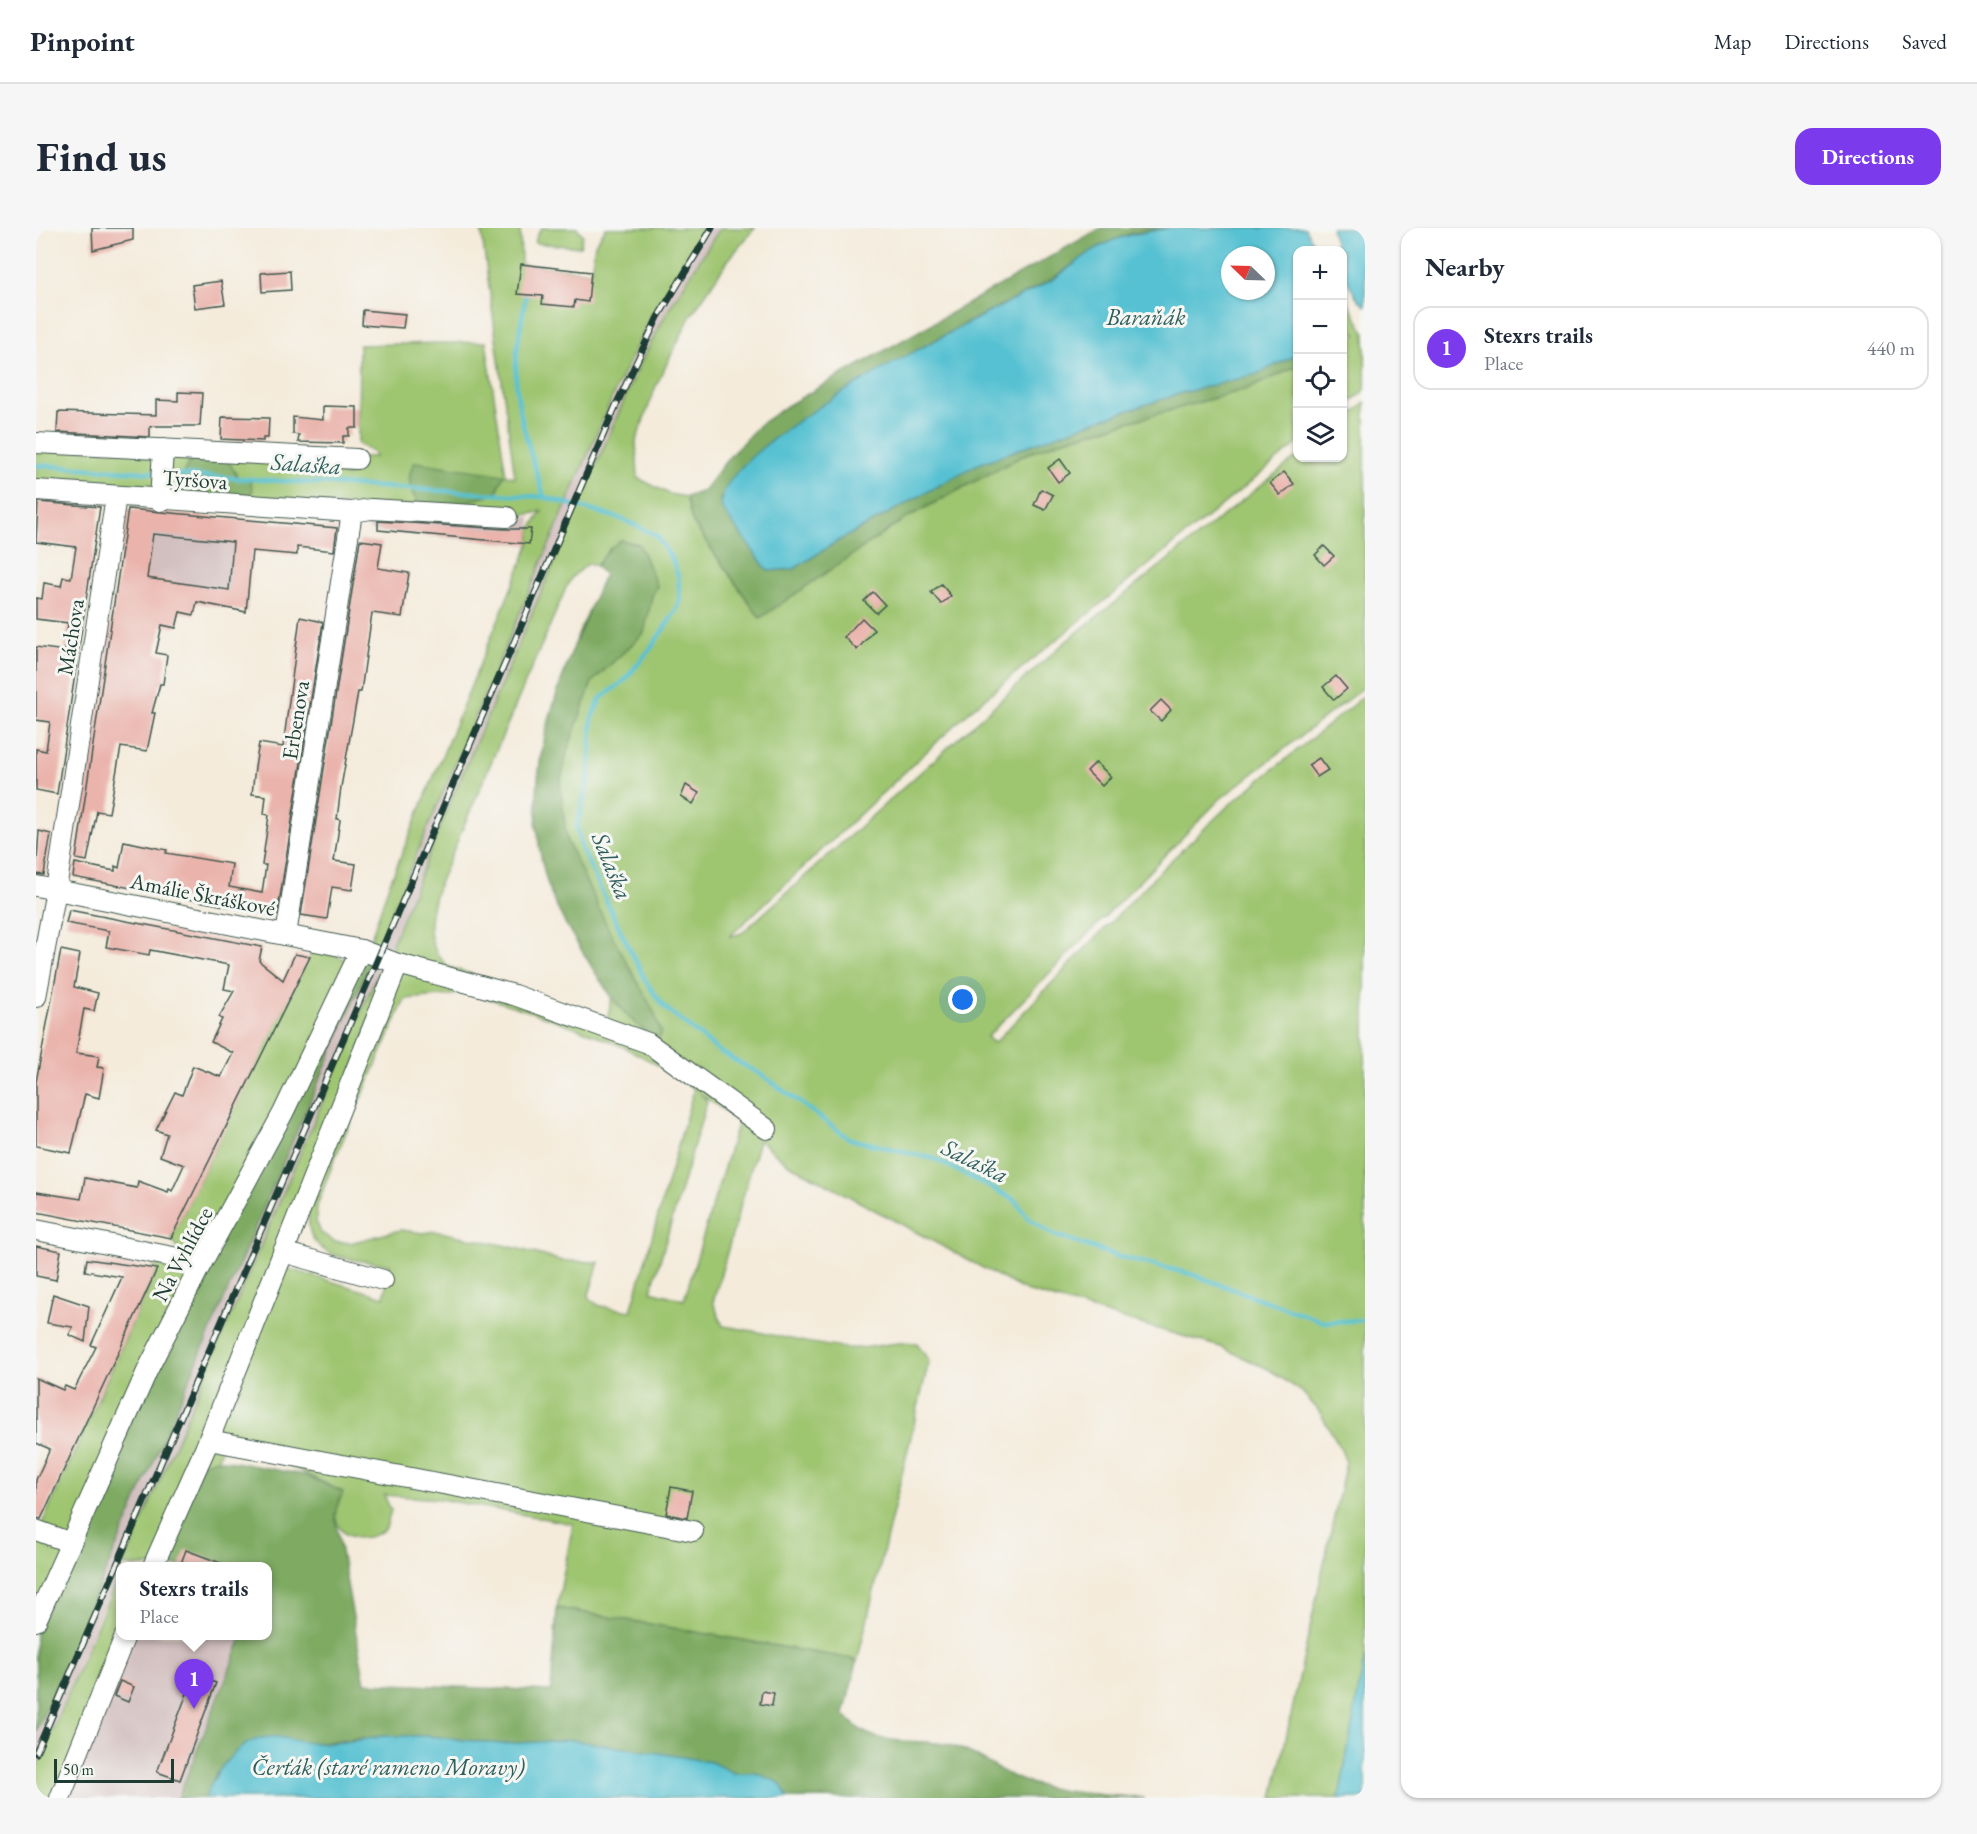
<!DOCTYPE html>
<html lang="en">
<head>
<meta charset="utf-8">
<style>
  body { margin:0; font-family:"EB Garamond",serif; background:#f6f6f7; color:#1f2937 }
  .controls { position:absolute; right:18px; top:18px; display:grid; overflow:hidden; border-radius:12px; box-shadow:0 2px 4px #0004 }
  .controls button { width:54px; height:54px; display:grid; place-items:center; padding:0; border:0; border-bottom:2px solid #e0e1e3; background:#fff; color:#1f2937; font:30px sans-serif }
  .compass { position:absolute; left:1185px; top:18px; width:54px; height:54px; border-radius:50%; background:#fff; box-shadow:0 2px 4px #0004; rotate:293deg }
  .scale { position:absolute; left:18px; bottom:15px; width:120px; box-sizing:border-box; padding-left:6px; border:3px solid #1f3d34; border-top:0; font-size:16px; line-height:21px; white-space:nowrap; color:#1f3d34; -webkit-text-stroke:4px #f6f6f2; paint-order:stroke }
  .you { position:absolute; left:927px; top:772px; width:21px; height:21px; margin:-15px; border:4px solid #fff; border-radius:50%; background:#1a73e8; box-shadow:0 0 0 9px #1a73e833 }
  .badge { display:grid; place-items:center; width:39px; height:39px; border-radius:50%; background:#7c3aed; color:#fff; font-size:20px; font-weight:700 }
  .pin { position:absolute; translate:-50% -50px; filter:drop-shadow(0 2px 3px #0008) }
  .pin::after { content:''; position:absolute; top:32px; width:21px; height:18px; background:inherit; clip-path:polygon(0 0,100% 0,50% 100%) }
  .popup { position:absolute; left:80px; top:1334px; width:156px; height:78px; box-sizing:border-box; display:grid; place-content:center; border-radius:12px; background:#fff; filter:drop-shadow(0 2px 4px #0005); font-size:20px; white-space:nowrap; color:#747a83 }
  .popup b { font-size:22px; color:#1f2937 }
  .popup::after { content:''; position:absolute; left:50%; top:100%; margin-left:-12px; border:12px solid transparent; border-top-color:#fff }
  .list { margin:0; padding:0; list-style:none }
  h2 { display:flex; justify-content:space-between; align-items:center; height:78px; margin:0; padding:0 24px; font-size:26px }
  h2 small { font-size:20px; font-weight:400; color:#747a83 }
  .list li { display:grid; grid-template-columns:39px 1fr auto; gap:18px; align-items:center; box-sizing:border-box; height:84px; margin:0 12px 12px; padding:0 12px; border:2px solid #e0e1e3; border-radius:18px }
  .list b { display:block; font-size:22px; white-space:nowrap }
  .list p { margin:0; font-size:20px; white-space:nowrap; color:#747a83 }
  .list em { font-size:20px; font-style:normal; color:#747a83 }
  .icon { flex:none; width:33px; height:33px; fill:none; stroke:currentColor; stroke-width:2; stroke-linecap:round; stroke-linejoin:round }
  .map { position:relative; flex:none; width:1329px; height:1570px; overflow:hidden; border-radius:18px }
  header { display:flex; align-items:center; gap:36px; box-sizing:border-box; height:84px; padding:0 30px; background:#fff; border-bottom:2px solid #e0e1e3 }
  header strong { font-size:28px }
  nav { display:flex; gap:33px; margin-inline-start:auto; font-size:21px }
  .intro { display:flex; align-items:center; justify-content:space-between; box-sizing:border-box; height:144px; padding:0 36px }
  h1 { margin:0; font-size:42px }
  .button { padding:15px 27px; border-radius:18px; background:#7c3aed; color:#fff; font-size:21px; font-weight:700 }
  main { display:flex; gap:36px; padding:0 36px }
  aside { flex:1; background:#fff; border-radius:18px; box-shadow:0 2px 4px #0004 }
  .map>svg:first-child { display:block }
</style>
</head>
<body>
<header>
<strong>Pinpoint</strong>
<nav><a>Map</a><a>Directions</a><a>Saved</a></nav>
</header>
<div class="intro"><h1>Find us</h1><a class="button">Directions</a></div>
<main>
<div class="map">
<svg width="1329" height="1570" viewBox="0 0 1329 1570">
  <rect width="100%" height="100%" fill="#f6f6f2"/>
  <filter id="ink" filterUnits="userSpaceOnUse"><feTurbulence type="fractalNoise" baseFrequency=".0167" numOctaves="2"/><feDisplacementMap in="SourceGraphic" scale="12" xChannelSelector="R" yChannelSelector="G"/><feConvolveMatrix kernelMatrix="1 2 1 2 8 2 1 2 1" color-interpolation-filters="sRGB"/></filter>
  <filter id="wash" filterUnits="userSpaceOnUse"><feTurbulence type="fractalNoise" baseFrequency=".008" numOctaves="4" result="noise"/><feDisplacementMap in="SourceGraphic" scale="24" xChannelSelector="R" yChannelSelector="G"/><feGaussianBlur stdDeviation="1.35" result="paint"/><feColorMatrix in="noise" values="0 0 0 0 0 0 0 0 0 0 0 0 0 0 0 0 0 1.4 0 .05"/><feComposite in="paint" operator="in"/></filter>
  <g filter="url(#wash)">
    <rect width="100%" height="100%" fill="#f4ebdb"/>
    <!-- industrial -->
    <g fill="#d2bfbf">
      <path d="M668 0H684L631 84 602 140 125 1252 84 1338 0 1541V1504L335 733 492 361 616 86Z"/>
      <path d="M327 280 495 289 493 317 334 303Z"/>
      <path d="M92 285 219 294 211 384 81 360Z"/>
      <path d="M98 1408H207L142 1570H32Z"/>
    </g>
    <!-- green -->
    <g fill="#9ec570" stroke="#5e8152" stroke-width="1.5" fill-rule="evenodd">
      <path d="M445 0H484L485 36 555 44 559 16 570 0H668L616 86 579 163 342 716 334 713 351 662 493 317 495 301 506 283C483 292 449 281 424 281 283 278 141 266 0 256V220L339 229 337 224 322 216 323 117 450 114 470 247 479 249Z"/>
      <path d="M506 0H541L547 7 544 19 499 15 501 7Z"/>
      <path d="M684 0H719L693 31 654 89 620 158 600 213 602 250 633 266 650 269 656 294 724 390 870 290 988 227 1021 214 1214 160 1262 138 1261 216 938 479 693 709 706 705 1028 415 1234 250 1261 229 1306 230 1307 194 1329 175V458L1184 571 951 809 958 815 1128 639 1192 578 1329 467V1430L1303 1570H1237L1310 1234 1303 1217 1283 1183 1266 1164 1232 1141 1185 1119 990 1063 751 935 723 912 677 1074 687 1098C728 1103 769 1117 812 1120 835 1122 858 1112 881 1115L893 1133 821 1434 816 1431 521 1380 537 1296 404 1271 348 1267 355 1282 350 1300C336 1313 306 1316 300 1291 297 1281 303 1273 306 1264L190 1205 182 1231 167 1235 124 1338H87L343 742 348 748 250 1040 348 1069 354 1037C330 1032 289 1034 276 1009 272 1002 273 993 272 985L356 725V716L410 584 602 140 631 84ZM552 336 561 338 569 347 541 409 505 527 500 598 507 622 576 768 571 793 566 788 413 739C387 717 392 688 402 658L530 360 536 349ZM427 762C510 790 587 808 658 861L595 1083 564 1078 552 1070 563 1034 526 1033 476 1019 399 1003 388 1005 364 1002 314 1015 298 1013 285 1005 280 993 281 978 298 932 369 771 416 767ZM664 865 702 893 648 1072 615 1063 671 873Z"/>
      <path d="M1306 63 1329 105V162L1307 180V116L1321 106 1307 96Z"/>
      <path d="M278 720 323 736 335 733 223 990 181 1018 158 1023H143L135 1010Z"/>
      <path d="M129 1033 164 1049 108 1161 0 1403V1309L119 1045 117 1040Z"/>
      <path d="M84 1344V1408L32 1570H0V1541Z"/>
    </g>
    <!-- forest -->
    <g fill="#7eaa62" stroke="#4e744b" stroke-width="1.5">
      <path d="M1065 0H1134L1096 5 1064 18 1011 54 919 101 834 149 805 167 684 271 686 280 732 343 758 341 802 313 940 237 1056 194 1146 165 1221 145 1261 127V138L1214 160 1021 214 988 227 870 290 724 390 656 293 650 269 667 263 694 228 723 197 754 176Z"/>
      <path d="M160 229 190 230 202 249 214 252 217 262 212 269 143 263 140 258 152 236Z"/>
      <path d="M265 232 324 239 318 246 311 248 266 241Z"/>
      <path d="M379 234 468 247 460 266 432 273 426 280 383 277C374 263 369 249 379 234Z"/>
      <path d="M585 312 603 316 621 358 616 368 608 405 556 454 531 524 524 556 531 613 574 704 619 786 625 805 622 812C589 793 570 762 551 731 536 707 519 681 511 654 479 545 526 446 568 347L560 338 574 320Z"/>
      <path d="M327 732 335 733 0 1504V1405L108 1161Z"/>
      <path d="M182 1231 268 1247 307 1264 300 1281 299 1290 329 1455 515 1463 521 1380 816 1431 821 1434 808 1486C838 1525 876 1507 917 1518 940 1525 956 1539 978 1549 1013 1566 1069 1566 1108 1570H750L744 1555 720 1545H698L686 1541 675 1534 535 1512 466 1516 392 1508H348L282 1515H264L241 1509 180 1545 169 1570H142L207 1408H231V1338H124L167 1235Z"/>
    </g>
    <!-- water -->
    <g fill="#57c1d2" stroke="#3b7f83" stroke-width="1.5" fill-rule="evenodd">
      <path d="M1134 0H1269L1281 22H1262L1261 127 1221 146 1146 165 1056 194 940 237 802 313 758 341 732 343 686 281C670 217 960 83 1012 54 1031 44 1046 27 1065 18 1087 6 1110 4 1134 0ZM1194 27H1230V63H1194Z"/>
      <path d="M1295 0H1329V78C1314 66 1306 41 1306 22H1301Z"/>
      <path d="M1329 1430V1570H1303L1326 1443Z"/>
      <path d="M348 1508H392L466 1516 535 1512 617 1524 675 1534 698 1545H720L744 1555 752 1570H169C180 1541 206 1505 242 1509 255 1511 266 1515 279 1515 302 1516 326 1512 348 1508Z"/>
    </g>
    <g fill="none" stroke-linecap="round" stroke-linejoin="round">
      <!-- stream -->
      <g stroke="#57c1d2" stroke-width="4.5">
        <path d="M490 67C486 90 481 113 480 137 478 181 496 227 508 269"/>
        <path d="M0 237 120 245"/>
        <path d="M131 246 508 269 583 290 620 307 637 333 642 348 644 371 641 381 615 420 588 453 565 470 556 489 553 549 541 598 545 619 587 708 611 755 627 778 684 824 726 847 814 911 899 931 979 972 992 990 1016 1006 1084 1029 1155 1046 1288 1094 1329 1092"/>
      </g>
    </g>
    <g id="blocks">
      <!-- building -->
      <g fill="#eab4ac" fill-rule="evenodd">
        <path d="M56 0H97V12L57 22Z"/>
        <path d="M485 36 555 44 552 74 539 72 538 79 506 76 507 68 481 66Z"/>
        <path d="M254 43 255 62 226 64 225 45Z"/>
        <path d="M185 53 189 76 159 80 156 57Z"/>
        <path d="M327 82 369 86 367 100 326 97Z"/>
        <path d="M142 164 166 165 164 198H120L114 199V209L21 204 22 184 120 187V172L142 173Z"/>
        <path d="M287 178 321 179V200H313V208H307V215L262 214 263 207 257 206V189L287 192Z"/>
        <path d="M186 189 233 190 232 210H227V213L185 211Z"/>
        <path d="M1024 231 1034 245 1022 254 1012 240Z"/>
        <path d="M1248 244 1258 256 1244 267 1234 255Z"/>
        <path d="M1005 261 1017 267 1009 282 998 277Z"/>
        <path d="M2 274 64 279 21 566 0 562V521L10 523 14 494 0 492V419L29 423 32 395 0 391V370L6 371 8 355 25 358 27 349 35 350 40 319 0 314Z"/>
        <path d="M92 281 301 300 298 323 261 319V327L216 323 210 384 161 374 158 387 144 384 140 400 126 397 120 425 131 427 127 456H124L116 485H119L111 523 85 519 73 585 61 583 51 633 40 631ZM117 306 197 314 193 362 111 350Z"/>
        <path d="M342 293 470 301H495L493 316 342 302Z"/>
        <path d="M324 312 346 315 342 340 373 345 366 389 336 385 325 464H322L305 559 301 591 304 592 298 633 320 636 316 662 296 659 291 691 265 687Z"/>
        <path d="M1288 318 1298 328 1288 337 1279 327Z"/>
        <path d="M905 356 915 368 905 376 895 364Z"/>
        <path d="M837 364 849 377 840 385 828 373Z"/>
        <path d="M264 389 287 394 241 688 37 649 39 635 79 643V638L83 640 88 613 131 622 130 625 196 636 193 659 226 665 230 637H226L233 587 228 586 230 568 216 566 219 539 223 515 247 519Z"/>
        <path d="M826 390 838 402 821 422 808 409Z"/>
        <path d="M1300 448 1311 461 1298 472 1287 459Z"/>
        <path d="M1125 472 1135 482 1125 493 1114 483Z"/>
        <path d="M1283 530 1292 542 1281 549 1272 537Z"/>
        <path d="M1060 534 1075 549 1066 558 1051 543Z"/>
        <path d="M650 557 663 565 657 576 645 569Z"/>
        <path d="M3 603 15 606 8 647 0 646Z"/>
        <path d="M33 682 226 719 223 733 247 752 259 726 274 729 135 1010 0 984V964L45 971 49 950 101 960 102 953 132 964 133 961 136 963 148 937 124 928 131 906 120 902 139 864 146 867 157 838 185 849 197 825 175 814 186 791 183 789 198 763 188 761 193 737 114 722 113 727 70 719 73 703 30 695Z"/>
        <path d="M25 722 44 726 38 759 62 765 58 783 48 781 40 825 63 828 61 839 68 840 63 870 49 866 35 925 0 918V854Z"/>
        <path d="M0 1018 25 1023 20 1052 0 1048Z"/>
        <path d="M51 1031 121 1041 5 1291 0 1290V1252L14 1221 0 1215V1150L27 1162 29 1158 38 1162 60 1119 55 1117 86 1049 49 1043Z"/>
        <path d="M17 1066 53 1078 49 1114 33 1107 37 1099 11 1095Z"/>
        <path d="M635 1259 656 1263 651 1290 630 1286Z"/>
        <path d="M150 1322 190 1337 189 1338H144Z"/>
        <path d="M158 1447 180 1455 144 1552 121 1544Z"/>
        <path d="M84 1453 98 1459 92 1474 78 1468Z"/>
        <path d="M726 1463 738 1465 736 1478 724 1476Z"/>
      </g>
    </g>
  </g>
  <g filter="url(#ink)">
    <use href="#blocks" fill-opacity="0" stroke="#3f574d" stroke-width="1.5"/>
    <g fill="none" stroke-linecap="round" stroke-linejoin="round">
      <defs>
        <g id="minor">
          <path d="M0 215 321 231"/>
          <path d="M0 262 316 284 335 281 471 289"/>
          <path d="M124 273 127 221"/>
          <path d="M0 658 325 722 362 736 478 767 612 815 731 901"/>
          <path d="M250 707 316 284"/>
          <path d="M0 769 20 662 80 268"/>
          <path d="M0 1002 137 1029 163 1040"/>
          <path d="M247 1024 347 1052"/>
          <path d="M173 1212 657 1303"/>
          <path d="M0 1302 35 1315"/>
          <path d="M117 1338 169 1221 362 736"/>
          <path d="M0 1393 112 1141 163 1040 247 885 325 722"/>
          <path d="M24 1570 89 1408"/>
        </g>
      </defs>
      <!-- minor casing -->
      <use href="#minor" stroke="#3f574d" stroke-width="22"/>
      <!-- minor -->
      <use href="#minor" stroke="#fff" stroke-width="20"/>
      <defs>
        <path id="rail" d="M0 1525 581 175 622 89 676 0"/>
      </defs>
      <!-- rail casing -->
      <use href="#rail" stroke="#1f3d34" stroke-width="7"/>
      <!-- rail -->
      <use href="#rail" stroke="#f6f6f2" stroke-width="4.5" stroke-dasharray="14" stroke-linecap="butt"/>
    </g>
  </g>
  <g text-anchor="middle" stroke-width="6" stroke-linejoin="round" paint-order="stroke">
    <!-- street labels -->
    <g font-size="22" fill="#1f3d34" stroke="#f6f6f2">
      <text transform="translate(159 251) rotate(4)" y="8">Tyršova</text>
      <text transform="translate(34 409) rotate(-81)" y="8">Máchova</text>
      <text transform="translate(259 492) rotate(-81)" y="8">Erbenova</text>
      <text transform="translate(167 666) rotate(11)" y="8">Amálie Škráškové</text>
      <text transform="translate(146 1026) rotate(-62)" y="8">Na Vyhlídce</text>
    </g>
    <!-- water labels -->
    <g font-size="24" font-style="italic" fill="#2d5e5c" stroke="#f6f6f2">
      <text x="1110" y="97">Baraňák</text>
      <text transform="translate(270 236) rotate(4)" y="8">Salaška</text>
      <text transform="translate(576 638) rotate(68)" y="8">Salaška</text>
      <text transform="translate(939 933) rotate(26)" y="8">Salaška</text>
      <text x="352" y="1547">Čerťák (staré rameno Moravy)</text>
    </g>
  </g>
</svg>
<div class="controls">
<button>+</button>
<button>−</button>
<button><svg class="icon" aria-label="locate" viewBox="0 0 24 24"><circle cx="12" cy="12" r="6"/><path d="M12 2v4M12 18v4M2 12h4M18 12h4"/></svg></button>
<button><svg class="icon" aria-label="layers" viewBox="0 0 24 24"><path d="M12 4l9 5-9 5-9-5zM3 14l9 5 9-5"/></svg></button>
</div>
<svg class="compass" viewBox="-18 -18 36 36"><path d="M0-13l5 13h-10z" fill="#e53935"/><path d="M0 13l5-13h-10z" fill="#747a83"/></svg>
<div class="scale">50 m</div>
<div class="you"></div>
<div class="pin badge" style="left:158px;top:1481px">1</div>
<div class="popup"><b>Stexrs trails</b>Place</div>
</div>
<aside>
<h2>Nearby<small></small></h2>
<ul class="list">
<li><span class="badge">1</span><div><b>Stexrs trails</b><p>Place</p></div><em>440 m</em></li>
</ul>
</aside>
</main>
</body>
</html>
